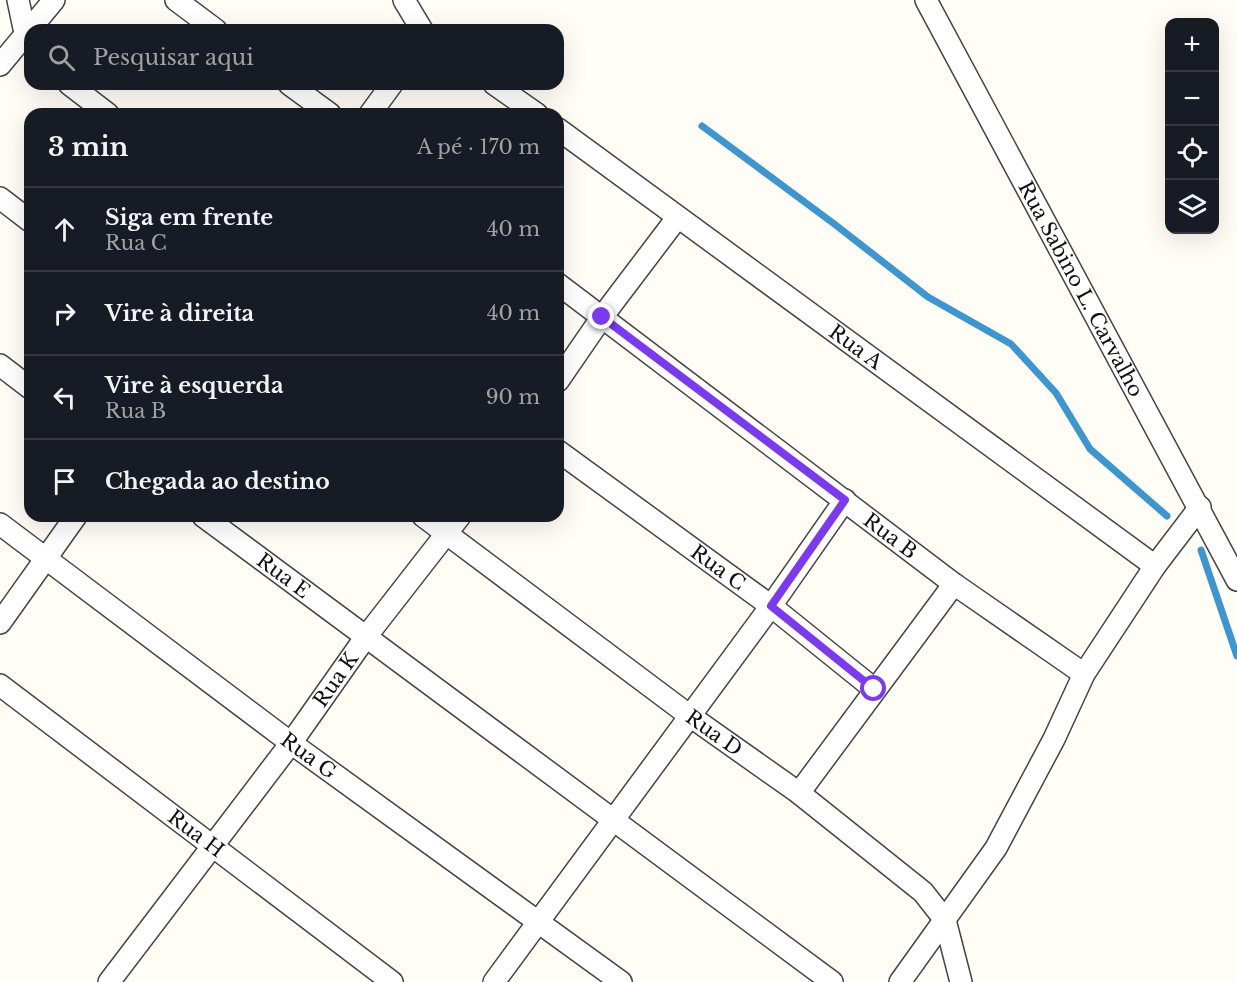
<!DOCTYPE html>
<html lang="pt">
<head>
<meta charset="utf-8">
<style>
  body { margin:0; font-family:"Libre Baskerville",serif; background:#20242c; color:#f1f3f6 }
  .controls { position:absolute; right:18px; top:18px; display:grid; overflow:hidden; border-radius:12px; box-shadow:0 6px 24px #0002 }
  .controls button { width:54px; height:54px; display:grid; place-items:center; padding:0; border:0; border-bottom:2px solid #363941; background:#171b24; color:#f1f3f6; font:30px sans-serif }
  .stop { position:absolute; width:18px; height:18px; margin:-14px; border:4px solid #7c3aed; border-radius:50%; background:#fff }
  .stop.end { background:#7c3aed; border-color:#fff; box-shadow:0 2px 6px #0008 }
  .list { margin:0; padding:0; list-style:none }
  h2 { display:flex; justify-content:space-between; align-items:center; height:78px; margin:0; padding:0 24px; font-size:26px }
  h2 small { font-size:20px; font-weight:400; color:#9ea1a6 }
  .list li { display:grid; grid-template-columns:39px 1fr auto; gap:18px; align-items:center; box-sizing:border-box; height:84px; padding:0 24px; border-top:2px solid #363941 }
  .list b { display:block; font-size:22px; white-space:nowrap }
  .list p { margin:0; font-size:20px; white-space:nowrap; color:#9ea1a6 }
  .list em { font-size:20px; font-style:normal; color:#9ea1a6 }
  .icon { flex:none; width:33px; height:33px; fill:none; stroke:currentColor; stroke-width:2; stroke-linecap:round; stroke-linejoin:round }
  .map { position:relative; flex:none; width:1237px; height:982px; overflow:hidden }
  .search { position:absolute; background:#171b24; box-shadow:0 6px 24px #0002; left:24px; top:24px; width:540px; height:66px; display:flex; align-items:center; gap:15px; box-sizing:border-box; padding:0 21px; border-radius:18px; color:#9ea1a6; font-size:22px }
  .panel { position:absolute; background:#171b24; box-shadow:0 6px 24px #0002; left:24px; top:108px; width:540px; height:414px; border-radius:18px }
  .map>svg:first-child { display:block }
</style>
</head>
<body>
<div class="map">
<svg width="1237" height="982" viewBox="0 0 1237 982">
  <rect width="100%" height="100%" fill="#fffdf5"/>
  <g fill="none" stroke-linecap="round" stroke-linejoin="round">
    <!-- stream -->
    <g stroke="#3f96cf" stroke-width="7">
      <path d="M702 126 833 223 928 297 1011 344 1056 393 1090 449 1167 516"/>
      <path d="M1201 550 1237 656"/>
    </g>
    <defs>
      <g id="minor">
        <path d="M18 0 25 33"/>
        <path d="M176 0 216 30"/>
        <path d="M404 0 422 30"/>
        <path id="s1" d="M926 0 1237 580"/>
        <path d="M0 65 54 0"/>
        <path d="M69 84 108 114"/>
        <path d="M289 84 330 114"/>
        <path d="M494 84 537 114"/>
        <path d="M370 114 392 84"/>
        <path id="s2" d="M558 129 1155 566"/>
        <path d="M0 198 30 221"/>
        <path id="s3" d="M558 284 954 584 1084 674"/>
        <path d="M0 365 30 388"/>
        <path d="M558 381 602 317 677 218"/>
        <path id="s4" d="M558 451 771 606 874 689"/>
        <path id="s5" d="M203 516 832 982"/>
        <path id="s6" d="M423 516 690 716 799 793 923 892 945 920 961 982"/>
        <path id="s7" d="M0 524 291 743 621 982"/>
        <path d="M0 623 76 516"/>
        <path id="s8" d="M0 685 392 982"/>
        <path d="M799 793 954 584"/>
        <path id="s9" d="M109 982 291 743 365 638 460 516"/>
        <path d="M494 982 771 606 845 500"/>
        <path d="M900 982 996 848 1054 739 1084 674 1155 566 1200 507"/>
      </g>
    </defs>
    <!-- minor casing -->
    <use href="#minor" stroke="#444" stroke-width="24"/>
    <!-- minor -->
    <use href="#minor" stroke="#fff" stroke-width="21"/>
  </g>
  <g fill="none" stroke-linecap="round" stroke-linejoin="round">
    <!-- route -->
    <path stroke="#7c3aed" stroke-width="8" d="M602 317 845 500 771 606 874 689"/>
  </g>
  <g text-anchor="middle" stroke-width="6" stroke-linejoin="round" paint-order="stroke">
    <!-- street labels -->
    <g font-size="20" fill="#111" stroke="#fff">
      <text dy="7" stroke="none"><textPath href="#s1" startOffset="328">Rua Sabino L. Carvalho</textPath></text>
      <text dy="7" stroke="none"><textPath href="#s2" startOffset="369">Rua A</textPath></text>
      <text dy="7" stroke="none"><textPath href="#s3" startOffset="417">Rua B</textPath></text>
      <text dy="7" stroke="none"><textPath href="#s4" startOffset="198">Rua C</textPath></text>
      <text dy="7" stroke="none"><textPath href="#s5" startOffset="100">Rua E</textPath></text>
      <text dy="7" stroke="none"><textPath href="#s9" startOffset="378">Rua K</textPath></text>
      <text dy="7" stroke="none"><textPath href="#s6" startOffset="363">Rua D</textPath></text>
      <text dy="7" stroke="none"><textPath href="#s7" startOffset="386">Rua G</textPath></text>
      <text dy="7" stroke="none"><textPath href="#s8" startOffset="246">Rua H</textPath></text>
    </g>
  </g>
</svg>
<div class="controls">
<button>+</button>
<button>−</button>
<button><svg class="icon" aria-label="locate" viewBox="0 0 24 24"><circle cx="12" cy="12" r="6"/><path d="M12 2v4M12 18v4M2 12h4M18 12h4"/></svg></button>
<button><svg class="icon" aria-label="layers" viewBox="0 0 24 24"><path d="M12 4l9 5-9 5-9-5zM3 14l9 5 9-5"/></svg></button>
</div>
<div class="stop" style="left:874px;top:689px"></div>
<div class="stop end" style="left:602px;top:317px"></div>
<div class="search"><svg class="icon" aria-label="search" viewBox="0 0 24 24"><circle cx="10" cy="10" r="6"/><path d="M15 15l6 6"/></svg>Pesquisar aqui</div>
<section class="panel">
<h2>3 min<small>A pé · 170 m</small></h2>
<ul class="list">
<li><svg class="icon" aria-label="ahead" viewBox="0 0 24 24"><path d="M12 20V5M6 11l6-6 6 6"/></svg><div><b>Siga em frente</b><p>Rua C</p></div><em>40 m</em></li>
<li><svg class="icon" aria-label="right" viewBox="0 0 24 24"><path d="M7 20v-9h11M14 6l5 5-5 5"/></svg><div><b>Vire à direita</b></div><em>40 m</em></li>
<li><svg class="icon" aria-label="left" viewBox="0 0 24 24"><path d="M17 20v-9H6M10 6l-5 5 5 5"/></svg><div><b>Vire à esquerda</b><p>Rua B</p></div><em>90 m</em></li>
<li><svg class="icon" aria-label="arrive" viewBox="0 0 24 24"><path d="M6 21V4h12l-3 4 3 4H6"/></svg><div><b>Chegada ao destino</b></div></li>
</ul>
</section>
</div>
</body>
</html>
